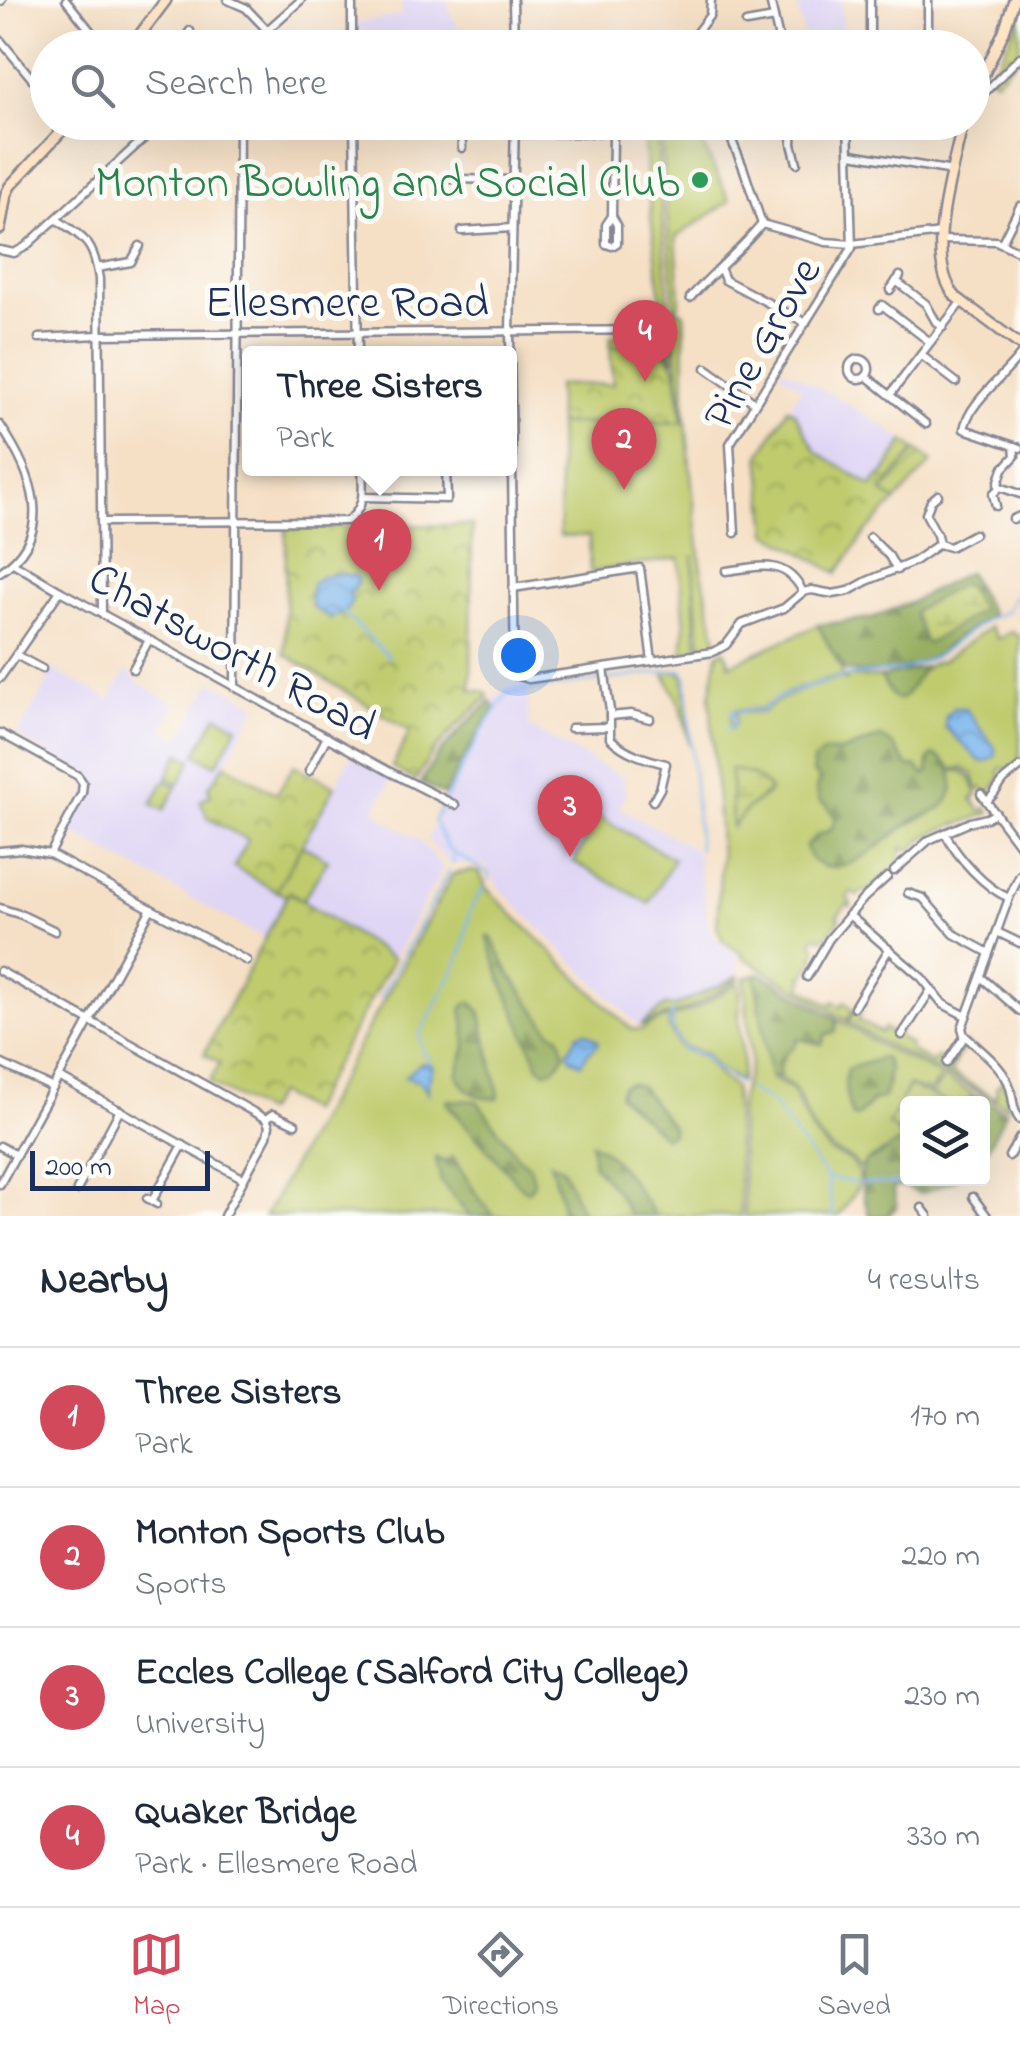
<!DOCTYPE html>
<html lang="en">
<head>
<meta charset="utf-8">
<style>
  body { margin:0; font-family:"Indie Flower",sans-serif; background:#f6f6f7; color:#1f2937 }
  .controls { position:absolute; right:30px; bottom:30px; display:grid; overflow:hidden; border-radius:10px; box-shadow:0 10px 40px #0002 }
  .controls button { width:90px; height:90px; display:grid; place-items:center; padding:0; border:0; border-bottom:2px solid #e0e1e3; background:#fff; color:#1f2937; font:50px sans-serif }
  .scale { position:absolute; left:30px; bottom:25px; width:180px; box-sizing:border-box; padding-left:10px; border:5px solid #1b2f5e; border-top:0; font-size:28px; line-height:35px; white-space:nowrap; color:#1b2f5e; -webkit-text-stroke:8px #fdfcf7; paint-order:stroke }
  .you { position:absolute; left:518px; top:655px; width:35px; height:35px; margin:-25px; border:8px solid #fff; border-radius:50%; background:#1a73e8; box-shadow:0 0 0 15px #1a73e833 }
  .badge { display:grid; place-items:center; width:65px; height:65px; border-radius:50%; background:#d1495b; color:#fff; font-size:32px; font-weight:700 }
  .pin { position:absolute; translate:-50% -82px; filter:drop-shadow(0 2px 5px #0008) }
  .pin::after { content:''; position:absolute; top:52px; width:35px; height:30px; background:inherit; clip-path:polygon(0 0,100% 0,50% 100%) }
  .popup { position:absolute; left:242px; top:346px; width:275px; height:130px; box-sizing:border-box; display:grid; place-content:center; border-radius:10px; background:#fff; filter:drop-shadow(0 2px 8px #0005); font-size:32px; white-space:nowrap; color:#747a83 }
  .popup b { font-size:38px; color:#1f2937 }
  .popup::after { content:''; position:absolute; left:50%; top:100%; margin-left:-20px; border:20px solid transparent; border-top-color:#fff }
  .list { margin:0; padding:0; list-style:none }
  h2 { display:flex; justify-content:space-between; align-items:center; height:130px; margin:0; padding:0 40px; font-size:42px }
  h2 small { font-size:32px; font-weight:400; color:#747a83 }
  .list li { display:grid; grid-template-columns:65px 1fr auto; gap:30px; align-items:center; box-sizing:border-box; height:140px; padding:0 40px; border-top:2px solid #e0e1e3 }
  .list b { display:block; font-size:38px; white-space:nowrap }
  .list p { margin:0; font-size:32px; white-space:nowrap; color:#747a83 }
  .list em { font-size:32px; font-style:normal; color:#747a83 }
  .icon { flex:none; width:55px; height:55px; fill:none; stroke:currentColor; stroke-width:2; stroke-linecap:round; stroke-linejoin:round }
  .map { position:relative; flex:none; width:1020px; height:1216px; overflow:hidden }
  .search { position:absolute; background:#fff; box-shadow:0 10px 40px #0002; left:30px; right:30px; top:30px; height:110px; display:flex; align-items:center; gap:25px; box-sizing:border-box; padding:0 35px; border-radius:55px; color:#747a83; font-size:38px }
  .sheet { height:690px; background:#fff }
  nav { display:flex; justify-content:space-around; align-items:center; box-sizing:border-box; height:140px; border-top:2px solid #e0e1e3; background:#fff; font-size:28px; color:#747a83 }
  nav a { display:grid; justify-items:center; gap:5px }
  nav .on { color:#d1495b }
  .map>svg:first-child { display:block }
</style>
</head>
<body>
<div class="map">
<svg width="1020" height="1216" viewBox="0 0 1020 1216">
  <defs>
    <pattern id="forest-firs" width="22" height="20" patternUnits="userSpaceOnUse" patternTransform="scale(2.5)"><rect width="22" height="20" fill="#97af60"/><path d="M5 1l3.5 6h-7zM16 11l3.5 6h-7z" fill="#7a8f52"/></pattern>
    <pattern id="wetland-marsh" width="20" height="14" patternUnits="userSpaceOnUse" patternTransform="scale(2.5)"><rect width="20" height="14" fill="#bfcb6d"/><path d="M1 5h8M5 5V1M11 12h8M15 12V8" fill="none" stroke="#9aa55d"/></pattern>
    <pattern id="park-crowns" width="20" height="18" patternUnits="userSpaceOnUse" patternTransform="scale(2.5)"><rect width="20" height="18" fill="#bfcb6d"/><path d="M2 6a3 3 0 1 1 6 0M12 15a3 3 0 1 1 6 0" fill="none" stroke="#9aa55d"/></pattern>
    <pattern id="garden-furrows" width="10" height="10" patternUnits="userSpaceOnUse" patternTransform="scale(2.5)"><rect width="10" height="10" fill="#bfcb6d"/><path d="M-1 1l2-2M0 10L10 0M9 11l2-2" fill="none" stroke="#9aa55d"/></pattern>
    <pattern id="water-waves" width="16" height="10" patternUnits="userSpaceOnUse" patternTransform="scale(2.5)"><rect width="16" height="10" fill="#7eb7ee"/><path d="M0 5q4-4 8 0t8 0" fill="none" stroke="#6695c4"/></pattern>
  </defs>
  <rect width="100%" height="100%" fill="#fdfcf7"/>
  <filter id="ink" filterUnits="userSpaceOnUse"><feTurbulence type="fractalNoise" baseFrequency=".01" numOctaves="2"/><feDisplacementMap in="SourceGraphic" scale="20" xChannelSelector="R" yChannelSelector="G"/><feConvolveMatrix kernelMatrix="1 2 1 2 8 2 1 2 1" color-interpolation-filters="sRGB"/></filter>
  <filter id="wash" filterUnits="userSpaceOnUse"><feTurbulence type="fractalNoise" baseFrequency=".0048" numOctaves="4" result="noise"/><feDisplacementMap in="SourceGraphic" scale="40" xChannelSelector="R" yChannelSelector="G"/><feGaussianBlur stdDeviation="2.25" result="paint"/><feColorMatrix in="noise" values="0 0 0 0 0 0 0 0 0 0 0 0 0 0 0 0 0 1.4 0 .05"/><feComposite in="paint" operator="in"/></filter>
  <g filter="url(#wash)">
    <rect width="100%" height="100%" fill="#f5dfc5"/>
    <!-- built -->
    <g fill="#dfd5f5">
      <path d="M402 0H449L448 9 458 27V45H479V48H354L355 23 401 16Z"/>
      <path d="M796 0H842L843 47H807Z"/>
      <path d="M783 368 837 397 882 425 932 462 865 533 837 573 768 533 760 455 802 387 780 373Z"/>
      <path d="M51 668 110 700 126 671 135 677 134 680 176 705 163 729 180 739 212 681 257 705 225 765 277 794 294 765 335 786 351 756 391 779 375 811 390 823 419 840 443 868 393 959 290 892 264 938 67 830 87 794 89 786 86 777 17 736 49 680 46 677Z"/>
      <path d="M527 684 529 727 623 778 626 794 619 808 696 850 709 927 713 936 738 957V976L676 1007 665 1006 644 1024 638 1025 509 898 498 886 487 867 476 864H449L427 839 447 801 444 795 420 783 431 763 463 726 510 685Z"/>
    </g>
    <!-- grass -->
    <g fill="#bfcb6d" stroke="#6d7d66" stroke-width="2.5" fill-rule="evenodd">
      <path d="M654 123H656L669 315 656 326 654 325 662 319V307L648 191 643 132Z"/>
      <path d="M660 123H692L730 201 676 237 680 303 674 310Z"/>
      <path d="M678 310 684 313 685 410 690 466 702 573 718 645 702 649 698 623 693 555 696 632 699 650 682 653 685 627 679 558 590 572 589 536H560L558 424 684 422 672 316Z"/>
      <path d="M669 318 674 362 663 344 610 347 611 337 659 336 656 328Z"/>
      <path d="M818 625 842 670V676C813 684 784 689 762 709H745L742 711 736 709 731 712V729L735 725 736 716 734 715 736 712 762 713C785 692 814 686 843 678L846 681 847 677H881L891 695 904 697C914 683 922 663 942 661L990 627 998 639 1011 632 1020 636V762L1010 770 1002 768 999 771 1001 777 991 792 986 793 982 788 977 791 973 774 963 768 950 769 949 765 928 761V773L924 775 917 767 907 766 899 753 881 737 841 752H824C821 764 821 779 816 789L820 801 827 805 836 818 831 830 817 835 822 866C854 877 897 824 929 815L952 781 950 771H962L970 776 977 795 972 799 981 811 986 808 990 813 956 825 955 824 926 836 912 850 903 848 901 851 903 858C892 870 879 880 868 892L865 890 857 896 851 892 847 898 851 903V907L847 904 837 916 840 920 823 939 816 936 812 942 817 948 813 956 816 958 805 975 801 976 805 980 801 987 831 1005 834 1001 841 1007 845 1001 853 1010 847 1021 742 956V954L723 941 717 927 721 858 710 697 718 653 725 650 730 665ZM731 770 753 775 770 789 769 793 747 809 732 826Z"/>
      <path d="M678 671 684 676 690 746 681 707 664 672Z"/>
      <path d="M217 715 238 726 216 765 196 754Z"/>
      <path d="M180 753 192 760 179 784 167 777Z"/>
      <path d="M165 780 177 787 164 810 152 804Z"/>
      <path d="M599 817 674 859 649 903 574 862Z"/>
      <path d="M302 845 328 860 303 900 290 892 287 896 276 891Z"/>
      <path d="M472 871 480 873 486 888 624 1023 632 1029 642 1030 651 1024 670 1017 668 1026 680 1049 704 1057 713 1070 734 1088 741 1216H265L453 874Z"/>
      <path d="M755 974 771 1079 791 1088 812 1131 830 1152 851 1161 859 1174 858 1187 839 1216H745L739 1109C740 1090 748 1079 751 1061L744 978Z"/>
      <path d="M738 976 739 978C722 988 707 1000 689 1008 673 1016 659 1015 643 1026L641 1025 665 1006H676Z"/>
      <path d="M738 982C742 993 739 1002 739 1014 738 1038 747 1058 740 1081L715 1067 707 1054 682 1046 671 1025 673 1016C698 1011 717 995 738 982Z"/>
      <path d="M857 1008 861 1011 858 1020 881 1033 884 1028 891 1034 896 1028 899 1032 897 1036 911 1045 909 1049 932 1063 938 1057 948 1066 943 1073 881 1042 848 1022Z"/>
      <path d="M835 1018 883 1047 941 1075 930 1092 924 1089 923 1092 910 1086 888 1125 898 1131 897 1134 907 1138 866 1162 861 1170C851 1157 850 1159 836 1152 829 1149 819 1136 814 1130 801 1111 803 1088 780 1079 777 1066 783 1052 795 1046L797 1038 822 1044 825 1035 832 1034 836 1028ZM882 1058 888 1083 885 1095 873 1101 856 1118 851 1115C847 1102 844 1083 847 1069Z"/>
      <path d="M964 1044H967L973 1050 971 1052 966 1048C959 1051 954 1064 951 1073L995 1098 997 1093 996 1088 1002 1081 1007 1092V1107L945 1074Z"/>
      <path d="M944 1077 971 1093 974 1096C960 1106 950 1105 935 1098L933 1093Z"/>
    </g>
    <!-- forest -->
    <g fill="url(#forest-firs)" stroke="#596f5f" stroke-width="2.5">
      <path d="M968 572 991 614C981 623 970 629 959 636 950 642 943 651 934 656 908 671 870 676 842 670L818 625 872 618 911 602Z"/>
      <path d="M925 667 904 697 898 700 891 695 881 677Z"/>
      <path d="M491 701 495 708 465 756 444 795 420 783C438 751 463 726 491 701Z"/>
      <path d="M881 737 894 746 907 766 917 767 924 775 928 773 930 757 934 755C952 761 958 784 948 800 939 814 927 813 914 820 890 833 848 881 819 864 810 860 808 855 806 846L817 835 831 830 836 819 827 805 820 802 816 789 820 779 813 773V761L824 752H841Z"/>
      <path d="M487 937H491L508 971 551 1032 559 1035 565 1054C560 1063 556 1069 545 1071L539 1066 501 979Z"/>
      <path d="M760 973 835 1018 837 1021 835 1032 825 1035 822 1044 797 1039 795 1046C783 1052 776 1066 780 1079L770 1076 755 974Z"/>
      <path d="M471 1002 480 1011 499 1095 498 1098C477 1100 467 1092 457 1075L466 1047 465 1026 462 1010 465 1005Z"/>
      <path d="M882 1058 886 1060 889 1069 885 1095 883 1098 873 1101 858 1116 853 1117C847 1104 843 1083 847 1069Z"/>
      <path d="M629 1083 640 1086 672 1127V1134L664 1137 619 1095 622 1086Z"/>
      <path d="M978 1096 1006 1112 983 1157 982 1104 968 1103Z"/>
      <path d="M447 1100 477 1101 519 1158 530 1166 534 1181 532 1187 528 1191 523 1189 449 1106Z"/>
      <path d="M907 1138 908 1178 957 1179 920 1194 903 1186 893 1188 897 1207 888 1216H869C866 1204 855 1172 866 1162 869 1158 876 1158 880 1155 889 1148 897 1143 907 1138Z"/>
      <path d="M591 1143C619 1155 638 1192 655 1216H630L618 1194 593 1164Z"/>
      <path d="M453 1157 477 1195 494 1216H469L441 1182 436 1158 445 1162Z"/>
      <path d="M550 1162 563 1169 583 1216H561V1199Z"/>
    </g>
    <!-- wetland -->
    <g fill="url(#wetland-marsh)" stroke="#6d7d66" stroke-width="2.5">
      <path d="M960 585H965L981 610 929 643 925 642 914 614 916 610Z"/>
      <path d="M731 769C746 772 762 777 770 791L747 809 732 827Z"/>
    </g>
    <!-- park -->
    <g fill="url(#park-crowns)" stroke="#6d7d66" stroke-width="2.5">
      <path d="M1020 16V55L996 80 990 77Z"/>
      <path d="M664 343 667 356 675 366 683 422 558 424 557 385 613 384 610 347Z"/>
      <path d="M788 408 794 412 817 452 872 486 879 476 882 477 904 441 916 450 882 491 896 501 865 533 837 573 768 533 760 455Z"/>
      <path d="M472 525 471 690 486 692 488 697C460 722 433 747 415 781L392 767 410 731 285 654 286 527Z"/>
      <path d="M225 764 277 794 294 765 335 786 276 891 234 867 248 840 209 819 200 801 211 795 208 788Z"/>
      <path d="M289 892 393 959 309 1111 277 1093 265 1112 209 1083 220 1063 204 1054Z"/>
      <path d="M909 1085 947 1103 908 1104 907 1129 898 1131 888 1125Z"/>
    </g>
    <!-- garden -->
    <path fill="url(#garden-furrows)" stroke="#6d7d66" stroke-width="2.5" d="M916 450 932 462 896 501 882 492Z"/>
    <!-- water -->
    <g fill="url(#water-waves)" stroke="#4c73a6" stroke-width="2.5">
      <path d="M336 574 356 576 358 582 349 596 352 600C348 612 341 614 330 618L312 607 310 596 312 584 322 577Z"/>
      <path d="M954 708H965L995 748 996 756 985 762 980 761 945 727 946 716Z"/>
      <path d="M586 1032 597 1040 598 1044 587 1054 581 1064 572 1059 568 1052 578 1034Z"/>
      <path d="M430 1063 433 1067 428 1082V1093L421 1082 405 1077 420 1064Z"/>
    </g>
    <g fill="none" stroke-linecap="round" stroke-linejoin="round">
      <!-- stream -->
      <g stroke="#7eb7ee" stroke-width="2.5">
        <path d="M344 613 389 657"/>
        <path d="M726 728 733 727 735 718 730 713 736 710 742 713 745 710 762 711 775 699 795 691 846 676 903 670 935 657 987 619 1005 612 1020 589"/>
        <path d="M456 854 489 874V880"/>
        <path d="M453 864 454 853 448 849 434 821 482 731 507 693 678 670H682L686 675 699 850"/>
        <path d="M379 999 449 872"/>
        <path d="M672 1012 670 1025 682 1048 705 1056 714 1068 741 1084"/>
        <path d="M430 1063 422 1049 420 1034 452 975 463 948 470 910 484 887"/>
        <path d="M748 1089 772 1103 827 1178 833 1216"/>
        <path d="M829 1178 857 1183"/>
        <path d="M863 1183 912 1184 942 1178"/>
      </g>
    </g>
  </g>
  <g filter="url(#ink)">
    <g fill="none" stroke-linecap="round" stroke-linejoin="round">
      <defs>
        <g id="minor">
          <path d="M66 0 104 48"/>
          <path d="M228 0 246 8 267 30"/>
          <path d="M352 0V48"/>
          <path d="M513 0 514 48"/>
          <path d="M770 0 781 48"/>
          <path d="M870 0V45"/>
          <path d="M746 23 774 18"/>
          <path d="M0 40 48 98"/>
          <path d="M178 48 190 31"/>
          <path d="M247 48 301 0"/>
          <path d="M699 48 697 32 710 15 711 0"/>
          <path d="M928 48V0"/>
          <path d="M984 93 1020 57"/>
          <path d="M354 122 358 354"/>
          <path d="M461 122 462 148"/>
          <path d="M515 122 510 332 515 675 529 679 713 652 726 645 742 624 784 608 803 592 812 590 833 594 849 591 867 581 913 562 939 544 950 547 974 534"/>
          <path d="M724 122 743 167 762 224"/>
          <path d="M793 122 792 144 797 163"/>
          <path d="M515 134 639 132"/>
          <path d="M851 154 953 171"/>
          <path d="M449 179 513 180"/>
          <path d="M612 216 606 225V244L612 246 617 243V225L612 216 613 131"/>
          <path d="M56 219C84 238 94 242 99 279L102 613"/>
          <path d="M762 224 826 242 852 244 941 233"/>
          <path d="M462 231 512 228"/>
          <path d="M941 240 996 241 1020 252"/>
          <path d="M1002 242 1020 206"/>
          <path d="M0 250 14 253 25 247 162 122"/>
          <path d="M97 268 131 262 140 246"/>
          <path d="M721 270 725 280 806 323"/>
          <path d="M896 281 926 304 936 322 943 327"/>
          <path d="M890 290 900 276"/>
          <path d="M690 298C713 272 740 251 762 224"/>
          <path d="M879 309 882 305 930 342"/>
          <path d="M39 338 99 335 656 330"/>
          <path d="M921 355 956 382"/>
          <path d="M1020 355C1004 377 969 402 964 429L1020 448"/>
          <circle cx="859" cy="369" r="10"/>
          <path d="M706 368 755 403"/>
          <path d="M866 376 926 424"/>
          <path d="M890 395 962 301"/>
          <path d="M0 425C32 472 58 534 0 572"/>
          <path d="M1014 446 1015 456 1003 469 998 484 1000 487 1020 494"/>
          <path d="M938 495 931 501 926 514 937 535 939 544"/>
          <path d="M363 497 447 499 446 468"/>
          <path d="M996 506 993 494 1000 487"/>
          <path d="M1013 519 1020 516"/>
          <path d="M101 522 347 521C366 508 363 490 362 468"/>
          <path d="M735 533 730 444 852 248 848 122"/>
          <path d="M870 537 889 556 897 570"/>
          <path d="M13 563 60 591 390 772 455 805"/>
          <path d="M726 571C759 567 785 557 803 592"/>
          <path d="M513 588 640 568 652 661"/>
          <path d="M16 655 42 669"/>
          <path d="M604 668 610 711V738C625 753 645 759 666 764L660 789 653 801"/>
          <path d="M133 669 149 640"/>
          <path d="M0 678 60 591"/>
          <path d="M235 687 239 122"/>
          <path d="M610 716 631 714 650 719"/>
          <path d="M571 728 609 727"/>
          <path d="M0 733 78 776 83 783 82 793 50 854"/>
          <path d="M309 771 327 737"/>
          <path d="M981 794 1020 846"/>
          <path d="M987 801 993 795 1004 780 1020 767"/>
          <path d="M970 822 987 818 996 813"/>
          <path d="M945 833C957 857 985 888 1009 898"/>
          <path d="M0 851 21 849 50 854 247 961"/>
          <path d="M894 871 929 840 966 824"/>
          <path d="M1020 875 1009 898 962 1028 964 1035C979 1049 999 1063 1008 1082 1014 1095 1011 1109 1020 1120"/>
          <path d="M908 893 923 898 954 934 989 953"/>
          <path d="M0 908 22 915 55 931"/>
          <path d="M849 915 922 978 943 1004 966 1016"/>
          <path d="M997 932 1020 943"/>
          <path d="M0 971 266 1119 269 1126 267 1136 224 1216"/>
          <path d="M807 977 829 939 864 898 887 877"/>
          <path d="M981 977 1020 1011"/>
          <path d="M854 1007 889 949"/>
          <path d="M902 1035 931 990"/>
          <path d="M0 1063 53 1088"/>
          <path d="M947 1063 965 1036"/>
          <path d="M59 1077 244 1179"/>
          <path d="M266 1119 273 1114 295 1124"/>
          <path d="M0 1146 16 1155"/>
          <path d="M1009 1156 1020 1137"/>
          <path d="M0 1184 151 909"/>
          <path d="M77 1190 120 1110"/>
          <path d="M973 1197 987 1216"/>
          <path d="M147 1198 157 1204"/>
          <path d="M152 1201 183 1145"/>
          <path d="M922 1208 928 1216"/>
        </g>
        <path id="tertiary" d="M0 1 1 0"/>
        <g id="secondary">
          <path d="M130 48 166 0"/>
          <path d="M972 99 1004 31 1014 0"/>
          <path d="M963 122C954 168 922 258 956 297L1020 345"/>
          <path d="M0 229 6 194 10 186 70 122"/>
        </g>
      </defs>
      <!-- minor casing -->
      <use href="#minor" stroke="#888792" stroke-width="11"/>
      <!-- tertiary casing -->
      <use href="#tertiary" stroke="#888792" stroke-width="12"/>
      <!-- secondary casing -->
      <use href="#secondary" stroke="#888792" stroke-width="14"/>
      <!-- minor -->
      <use href="#minor" stroke="#fff" stroke-width="6"/>
      <!-- tertiary -->
      <use href="#tertiary" stroke="#fff" stroke-width="8"/>
      <!-- secondary -->
      <use href="#secondary" stroke="#ffe4c6" stroke-width="9"/>
    </g>
  </g>
  <!-- markers -->
  <circle fill="#2e9e5b" stroke="#fdfcf7" stroke-width="4" cx="700" cy="180" r="10"/>
  <g text-anchor="middle" stroke-width="10" stroke-linejoin="round" paint-order="stroke">
    <!-- leisure labels -->
    <g font-size="45" fill="#27864d" stroke="#fdfcf7" text-anchor="end">
      <text x="680" y="196">Monton Bowling and Social Club</text>
    </g>
    <!-- street labels -->
    <g font-size="45" fill="#1b2f5e" stroke="#fdfcf7">
      <text x="347" y="316">Ellesmere Road</text>
      <text transform="translate(760 342) rotate(-60)" y="16">Pine Grove</text>
      <text transform="translate(234 650) rotate(29)" y="16">Chatsworth Road</text>
    </g>
  </g>
</svg>
<div class="controls">
<button><svg class="icon" aria-label="layers" viewBox="0 0 24 24"><path d="M12 4l9 5-9 5-9-5zM3 14l9 5 9-5"/></svg></button>
</div>
<div class="scale">200 m</div>
<div class="you"></div>
<div class="pin badge" style="left:379px;top:591px">1</div>
<div class="popup"><b>Three Sisters</b>Park</div>
<div class="pin badge" style="left:624px;top:490px">2</div>
<div class="pin badge" style="left:570px;top:857px">3</div>
<div class="pin badge" style="left:645px;top:382px">4</div>
<div class="search"><svg class="icon" aria-label="search" viewBox="0 0 24 24"><circle cx="10" cy="10" r="6"/><path d="M15 15l6 6"/></svg>Search here</div>
</div>
<section class="sheet">
<h2>Nearby<small>4 results</small></h2>
<ul class="list">
<li><span class="badge">1</span><div><b>Three Sisters</b><p>Park</p></div><em>170 m</em></li>
<li><span class="badge">2</span><div><b>Monton Sports Club</b><p>Sports</p></div><em>220 m</em></li>
<li><span class="badge">3</span><div><b>Eccles College (Salford City College)</b><p>University</p></div><em>230 m</em></li>
<li><span class="badge">4</span><div><b>Quaker Bridge</b><p>Park · Ellesmere Road</p></div><em>330 m</em></li>
</ul>
</section>
<nav>
<a class="on"><svg class="icon" aria-label="map" viewBox="0 0 24 24"><path d="M3 6l6-2 6 2 6-2v14l-6 2-6-2-6 2zM9 4v14M15 6v14"/></svg>Map</a>
<a><svg class="icon" aria-label="directions" viewBox="0 0 24 24"><path d="M12 3l9 9-9 9-9-9zM9 14v-3h6M13 9l2 2-2 2"/></svg>Directions</a>
<a><svg class="icon" aria-label="saved" viewBox="0 0 24 24"><path d="M7 4h10v16l-5-4-5 4z"/></svg>Saved</a>
</nav>
</body>
</html>
